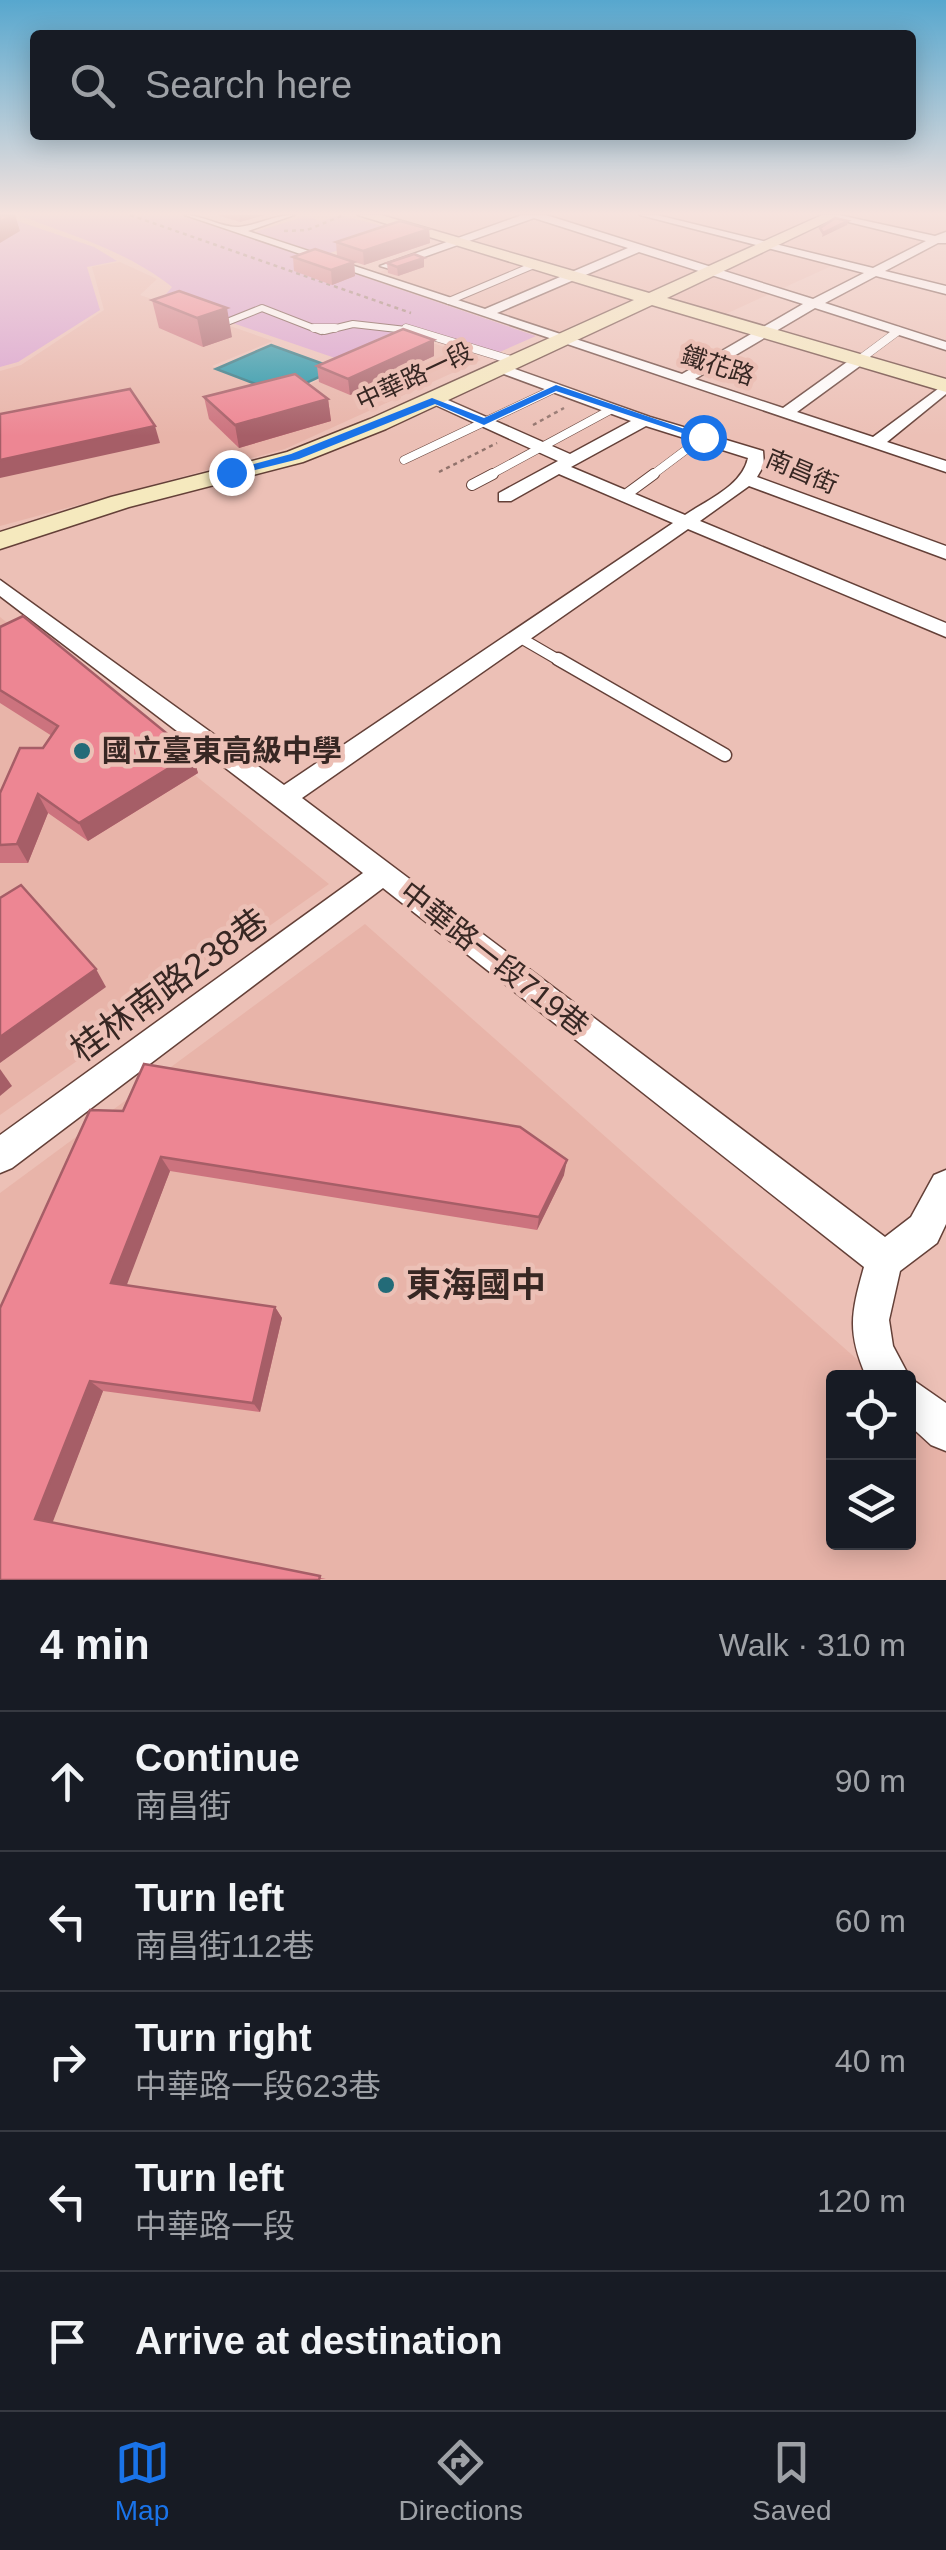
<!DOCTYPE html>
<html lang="en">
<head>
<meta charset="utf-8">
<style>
  body { margin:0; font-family:Arial,"Noto Sans TC",sans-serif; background:#242831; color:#f1f3f6 }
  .controls { position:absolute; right:30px; bottom:30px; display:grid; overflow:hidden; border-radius:10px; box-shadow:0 5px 25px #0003 }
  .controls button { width:90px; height:90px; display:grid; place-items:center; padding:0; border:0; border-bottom:2px solid #363941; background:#171b24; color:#f1f3f6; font:50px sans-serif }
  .stop { position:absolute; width:30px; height:30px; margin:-22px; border:8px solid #1a73e8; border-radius:50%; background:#fff }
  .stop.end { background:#1a73e8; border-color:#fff; box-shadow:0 2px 10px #0008 }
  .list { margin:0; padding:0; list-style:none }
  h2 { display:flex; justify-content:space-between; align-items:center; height:130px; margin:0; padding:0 40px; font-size:42px }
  h2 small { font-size:32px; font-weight:400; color:#9ea1a6 }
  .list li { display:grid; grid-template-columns:65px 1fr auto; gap:30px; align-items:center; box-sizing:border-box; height:140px; padding:0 40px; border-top:2px solid #363941 }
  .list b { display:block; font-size:38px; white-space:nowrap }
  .list p { margin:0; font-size:32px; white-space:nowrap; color:#9ea1a6 }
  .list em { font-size:32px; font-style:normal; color:#9ea1a6 }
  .icon { flex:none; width:55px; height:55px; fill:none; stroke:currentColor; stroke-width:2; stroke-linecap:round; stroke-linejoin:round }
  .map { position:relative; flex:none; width:946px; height:1580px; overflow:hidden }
  .search { position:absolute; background:#171b24; box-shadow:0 5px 25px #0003; left:30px; right:30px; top:30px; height:110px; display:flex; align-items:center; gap:25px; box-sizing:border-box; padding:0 35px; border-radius:10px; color:#9ea1a6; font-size:38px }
  .sheet { height:830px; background:#171b24 }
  nav { display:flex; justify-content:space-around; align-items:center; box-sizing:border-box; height:140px; border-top:2px solid #363941; background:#171b24; font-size:28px; color:#9ea1a6 }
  nav a { display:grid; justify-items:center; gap:5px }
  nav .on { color:#1a73e8 }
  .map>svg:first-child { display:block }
</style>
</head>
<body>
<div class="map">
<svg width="946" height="1580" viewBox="0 0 946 1580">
  <rect width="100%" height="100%" fill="#ecc0b6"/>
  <!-- built -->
  <g fill="#e8b4a9">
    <path d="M382 215H946V236L876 274 836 264 719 317 645 294 554 334 372 275 460 240Z"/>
    <path d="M120 262 157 279 140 295 273 341 212 366 284 397 410 335 481 360 285 449 0 526V371L21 365 104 310 92 267Z"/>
    <path d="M0 617 329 884 0 1115Z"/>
    <path d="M365 924 877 1377 834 1378V1542H908L909 1405 946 1439V1580H0V1193Z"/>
  </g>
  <!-- green -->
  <g fill="#d89fcf">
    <path d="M0 215 94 247 117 261 87 267 100 310 18 362 0 367Z"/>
    <path d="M18 215H183L536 336 493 355 408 331 338 359 162 299 172 287C127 251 71 235 18 215Z"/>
    <path d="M340 215 398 230 324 255 255 232 306 216 321 221Z"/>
  </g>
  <!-- water -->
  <path fill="#1e94a8" stroke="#267380" stroke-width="2.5" d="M271 345 337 369 282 394 216 369Z"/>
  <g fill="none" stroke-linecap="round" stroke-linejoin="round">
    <defs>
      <g id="lane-far3">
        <path d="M449 301 534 265"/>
        <path d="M222 324 262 308 321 331"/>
        <path d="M324 331 353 324 415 331"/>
      </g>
      <g id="lane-far2">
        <path d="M314 328H335"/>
        <path d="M406 328 511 360"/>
        <path d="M859 360 898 331"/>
        <path d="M404 460 556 388"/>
        <path d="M488 476 612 409"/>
        <path d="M651 476 703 437"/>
      </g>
      <g id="lane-far1">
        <path d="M472 485 493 474"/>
        <path d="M624 496 654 474"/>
        <path d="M519 637 562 662"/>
      </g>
      <path id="lane" d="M558 659 725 755"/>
      <g id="street">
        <path d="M185 215C203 215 222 228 239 227 258 225 274 215 294 215L248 231 485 309 628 248 534 218 390 269 380 266 522 215H546L813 299 864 273 640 215H657L873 268 926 241 820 215H839L935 236 946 232V243H938L885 271 946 286V294L876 276 825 303 946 342V350L815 308 695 379 783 408 854 357H864V363L797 412 873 437 946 383V394L887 442 946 461V472ZM639 252 803 304 682 374 497 313Z"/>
        <path d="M498 363 650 417 763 451 764 465 757 477 946 546V559L749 486 700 521 946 623V637L688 529 302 798 885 1237 911 1217 934 1175 946 1170V1224L937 1243 900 1271 889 1320 893 1346 910 1378 946 1403V1451L931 1445 908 1424V1378L866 1376C847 1332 851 1313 864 1267L383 888 12 1168 0 1173V1135L363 873 0 596V580L284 785 673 523 559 474 511 501H499V493L558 461 431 403V397H441L570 454 631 421 493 370V364ZM646 426 748 458C742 486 707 500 685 515L571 467Z"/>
      </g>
      <path id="secondary" d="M358 215H381L649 293 822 215H841L667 298 946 379V392L652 305 386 429 303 462 129 507 0 549V532L111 497 287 452 370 419 634 300Z"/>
    </defs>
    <!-- lane-far3 casing -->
    <use href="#lane-far3" stroke="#644038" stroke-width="8"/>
    <!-- lane-far2 casing -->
    <use href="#lane-far2" stroke="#644038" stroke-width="9"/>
    <!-- lane-far1 casing -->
    <use href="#lane-far1" stroke="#644038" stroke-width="12"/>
    <!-- lane casing -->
    <use href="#lane" stroke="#644038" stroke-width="15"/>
    <!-- street casing -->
    <use href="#street" stroke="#644038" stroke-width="3"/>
    <!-- secondary casing -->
    <use href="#secondary" stroke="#644038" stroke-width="3"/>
    <!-- path -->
    <g stroke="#91736c" stroke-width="2.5" stroke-dasharray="4 4" stroke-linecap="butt">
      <path d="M130 215 411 313"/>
      <path d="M284 231 307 230 344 215"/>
      <path d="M533 425 564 408"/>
      <path d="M439 472 497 443"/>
    </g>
    <!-- lane-far3 -->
    <use href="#lane-far3" stroke="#fff" stroke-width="6"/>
    <!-- lane-far2 -->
    <use href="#lane-far2" stroke="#fff" stroke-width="8"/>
    <!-- lane-far1 -->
    <use href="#lane-far1" stroke="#fff" stroke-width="10"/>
    <!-- lane -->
    <use href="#lane" stroke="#fff" stroke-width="12"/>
    <!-- street -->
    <use href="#street" fill="#fff" fill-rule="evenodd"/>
    <!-- secondary -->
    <use href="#secondary" fill="#f5e9be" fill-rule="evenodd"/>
  </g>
  <!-- wall -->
  <g fill="#cc737e">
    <path d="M217 215H264L240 222Z"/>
    <path d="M429 229 430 243 364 265 337 256 336 242Z"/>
    <path d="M293 257 354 262 355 276 332 285 294 271Z"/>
    <path d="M387 263 424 267 398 276 388 273Z"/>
    <path d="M179 291 232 337 203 347 159 328 152 300Z"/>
    <path d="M434 340V356L350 395 319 382 317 366Z"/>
    <path d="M204 397 328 399 331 421 239 448 209 419Z"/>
    <path d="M0 627 192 754 198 773 88 841 48 813 28 863H0V793L43 748 52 736 0 703Z"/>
    <path d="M90 1110 564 1175 537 1230 170 1171 126 1285 275 1307 282 1318 260 1412 103 1391 52 1522 326 1579 0 1580Z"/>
  </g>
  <!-- shaded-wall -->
  <g fill="#a65e67">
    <path d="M13 215H15L20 231 0 243V222Z"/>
    <path d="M239 215H264L240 222Z"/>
    <path d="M848 221 847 225 822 237 823 233Z"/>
    <path d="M429 229 430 243 364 265 363 251Z"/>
    <path d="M424 258V267L398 276 397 267Z"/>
    <path d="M354 262 355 276 332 285 331 270Z"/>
    <path d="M227 308 232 337 203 347 197 318Z"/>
    <path d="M434 340V356L350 395 348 379Z"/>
    <path d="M328 399 331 421 239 448 235 425Z"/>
    <path d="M155 426 160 443 0 478V460Z"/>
    <path d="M192 754 198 773 88 841 79 823Z"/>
    <path d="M38 794 48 813 28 863 17 844Z"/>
    <path d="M96 969 106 987 0 1063V1037Z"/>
    <path d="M0 1069 12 1086 0 1096Z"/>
    <path d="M161 1157 170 1171 123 1295 111 1283Z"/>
    <path d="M567 1160 564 1175 537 1230 539 1217Z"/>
    <path d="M275 1307 282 1318 260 1412 253 1403Z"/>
    <path d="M90 1381 103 1391 52 1524 35 1519Z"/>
  </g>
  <!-- building -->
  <g fill="#ed8693" stroke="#a65e67" stroke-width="2.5">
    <path d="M0 215H13L0 222Z"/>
    <path d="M835 218 848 221 823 233 820 228Z"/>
    <path d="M400 221 429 229 363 251 336 242Z"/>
    <path d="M315 249 354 262 331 270 293 257Z"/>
    <path d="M414 254 424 258 397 267 387 263Z"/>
    <path d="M179 291 227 308 197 318 152 300Z"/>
    <path d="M403 329 434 340 348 379 317 366Z"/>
    <path d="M295 374 328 399 235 425 204 397Z"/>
    <path d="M130 389 155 426 0 460V414Z"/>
    <path d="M23 616 192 754 79 823 38 794 17 844 0 845V793L20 748H43L58 726 0 690V627Z"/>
    <path d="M21 885 96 969 0 1037V898Z"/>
    <path d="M144 1064 520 1127 567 1160 539 1217 161 1157 111 1283 275 1307 253 1403 90 1381 35 1519 320 1576 319 1580H0V1308L90 1110 123 1111Z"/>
  </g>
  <!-- sky -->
  <linearGradient id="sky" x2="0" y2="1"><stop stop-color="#57a7ce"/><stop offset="0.49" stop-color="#f6e3de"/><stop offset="1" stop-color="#f6e3de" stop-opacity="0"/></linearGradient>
  <rect width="946" height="436" fill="url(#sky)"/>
  <!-- route -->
  <path fill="#1a73e8" d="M556 385 708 437 700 439 556 391 484 425 435 404 299 459 231 476 225 472 291 454 432 398 484 418Z"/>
  <!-- markers -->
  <g fill="#236b78" stroke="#ecc0b6" stroke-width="4">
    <circle cx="82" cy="751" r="10"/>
    <circle cx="386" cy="1285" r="10"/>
  </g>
  <g text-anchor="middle" stroke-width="9" stroke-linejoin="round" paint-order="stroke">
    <!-- far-street labels -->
    <g font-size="25" fill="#372723" stroke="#ecc0b6">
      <text transform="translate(718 365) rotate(18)" y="9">鐵花路</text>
      <text transform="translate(414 376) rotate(-25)" y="9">中華路一段</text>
      <text transform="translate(802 471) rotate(23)" y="9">南昌街</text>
    </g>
    <!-- poi labels -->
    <g font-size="30" font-weight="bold" fill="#372723" stroke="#ecc0b6" text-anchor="start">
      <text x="102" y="761">國立臺東高級中學</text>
    </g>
    <!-- street labels -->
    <g font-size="30" fill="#372723" stroke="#ecc0b6">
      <text transform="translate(494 959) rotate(38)" y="10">中華路一段719巷</text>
    </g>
    <!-- near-street labels -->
    <g font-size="35" fill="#372723" stroke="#ecc0b6">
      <text transform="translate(169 985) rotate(-36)" y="12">桂林南路238巷</text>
    </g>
    <!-- near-poi labels -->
    <g font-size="35" font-weight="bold" fill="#372723" stroke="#ecc0b6" text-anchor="start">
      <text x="406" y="1297">東海國中</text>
    </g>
  </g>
</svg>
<div class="controls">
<button><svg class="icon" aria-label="locate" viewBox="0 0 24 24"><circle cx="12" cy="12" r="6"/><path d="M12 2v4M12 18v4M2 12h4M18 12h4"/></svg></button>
<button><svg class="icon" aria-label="layers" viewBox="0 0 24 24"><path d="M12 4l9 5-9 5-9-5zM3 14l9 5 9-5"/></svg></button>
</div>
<div class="stop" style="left:703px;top:437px"></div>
<div class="stop end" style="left:231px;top:472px"></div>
<div class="search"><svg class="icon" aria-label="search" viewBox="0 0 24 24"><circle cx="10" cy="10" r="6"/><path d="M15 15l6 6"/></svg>Search here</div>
</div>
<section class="sheet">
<h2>4 min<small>Walk · 310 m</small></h2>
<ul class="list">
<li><svg class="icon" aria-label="ahead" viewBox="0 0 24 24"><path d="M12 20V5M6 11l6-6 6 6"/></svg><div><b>Continue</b><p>南昌街</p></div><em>90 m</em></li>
<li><svg class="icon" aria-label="left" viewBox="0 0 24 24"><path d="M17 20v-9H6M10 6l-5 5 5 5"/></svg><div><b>Turn left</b><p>南昌街112巷</p></div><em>60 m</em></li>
<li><svg class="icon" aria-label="right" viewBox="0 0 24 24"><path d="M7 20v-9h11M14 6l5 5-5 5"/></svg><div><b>Turn right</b><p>中華路一段623巷</p></div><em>40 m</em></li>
<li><svg class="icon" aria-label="left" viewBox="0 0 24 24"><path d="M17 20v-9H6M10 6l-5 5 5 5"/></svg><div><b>Turn left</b><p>中華路一段</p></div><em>120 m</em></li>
<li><svg class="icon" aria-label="arrive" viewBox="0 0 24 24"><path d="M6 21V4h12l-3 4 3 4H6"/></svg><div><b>Arrive at destination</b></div></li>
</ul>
</section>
<nav>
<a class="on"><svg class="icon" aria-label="map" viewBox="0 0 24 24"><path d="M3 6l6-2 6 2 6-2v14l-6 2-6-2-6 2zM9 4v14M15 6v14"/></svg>Map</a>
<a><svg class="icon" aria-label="directions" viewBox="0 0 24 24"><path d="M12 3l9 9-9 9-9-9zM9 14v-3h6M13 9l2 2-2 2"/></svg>Directions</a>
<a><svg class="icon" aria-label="saved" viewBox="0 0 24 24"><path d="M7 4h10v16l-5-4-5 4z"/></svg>Saved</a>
</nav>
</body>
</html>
